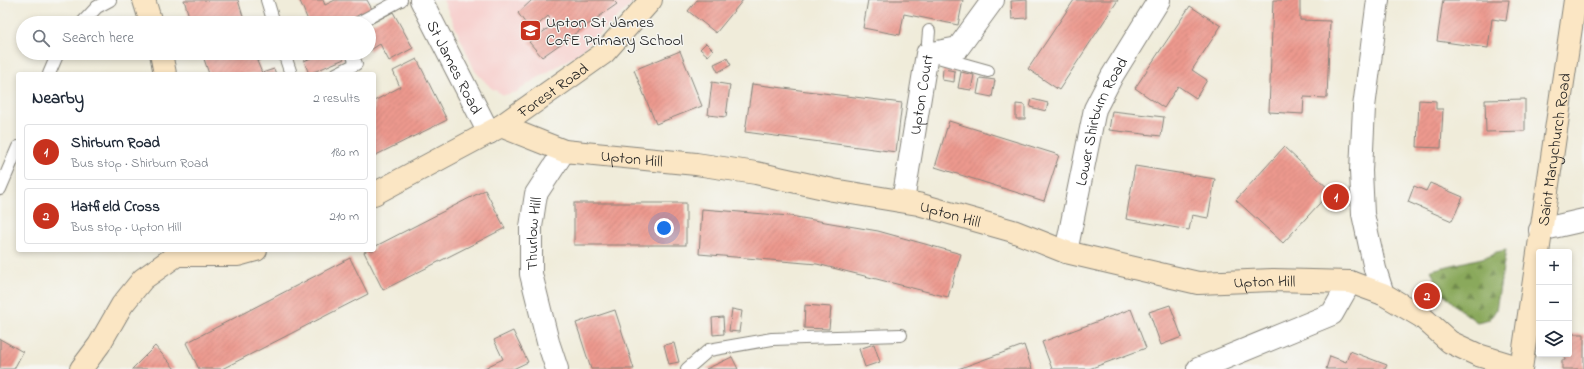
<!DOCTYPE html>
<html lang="en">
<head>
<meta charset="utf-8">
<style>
  body { margin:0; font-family:"Indie Flower",sans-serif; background:#f2f2f3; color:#1f2937 }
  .controls { position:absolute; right:12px; bottom:12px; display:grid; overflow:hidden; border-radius:4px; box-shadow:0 2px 6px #0003 }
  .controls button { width:36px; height:36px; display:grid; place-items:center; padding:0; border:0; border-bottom:1px solid #e0e1e3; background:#fff; color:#1f2937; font:20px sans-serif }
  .you { position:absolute; left:664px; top:228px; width:14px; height:14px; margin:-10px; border:3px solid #fff; border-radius:50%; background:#1a73e8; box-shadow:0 0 0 6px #1a73e833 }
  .badge { display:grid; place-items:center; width:26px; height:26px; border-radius:50%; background:#c8321e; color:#fff; font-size:13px; font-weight:700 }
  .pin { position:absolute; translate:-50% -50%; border:2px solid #fff; box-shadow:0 1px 4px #0006 }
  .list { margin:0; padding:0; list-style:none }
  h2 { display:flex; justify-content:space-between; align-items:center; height:52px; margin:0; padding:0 16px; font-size:17px }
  h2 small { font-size:13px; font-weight:400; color:#747a83 }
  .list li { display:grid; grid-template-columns:26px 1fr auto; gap:12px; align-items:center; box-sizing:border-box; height:56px; margin:0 8px 8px; padding:0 8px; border:1px solid #e0e1e3; border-radius:4px }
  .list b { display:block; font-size:15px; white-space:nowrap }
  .list p { margin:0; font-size:13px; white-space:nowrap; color:#747a83 }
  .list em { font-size:13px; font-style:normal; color:#747a83 }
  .icon { flex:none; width:22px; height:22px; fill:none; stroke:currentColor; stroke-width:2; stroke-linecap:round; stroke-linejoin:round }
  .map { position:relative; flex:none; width:1584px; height:369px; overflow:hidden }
  .search { position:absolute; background:#fff; box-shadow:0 2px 6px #0003; left:16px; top:16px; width:360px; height:44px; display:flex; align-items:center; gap:10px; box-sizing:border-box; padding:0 14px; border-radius:22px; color:#747a83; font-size:15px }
  .panel { position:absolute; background:#fff; box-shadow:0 2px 6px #0003; left:16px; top:72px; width:360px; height:180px; border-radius:4px }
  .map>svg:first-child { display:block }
</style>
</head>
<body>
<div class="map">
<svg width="1584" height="369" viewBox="0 0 1584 369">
  <defs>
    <pattern id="forest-firs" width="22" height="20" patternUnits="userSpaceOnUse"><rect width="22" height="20" fill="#8aa95c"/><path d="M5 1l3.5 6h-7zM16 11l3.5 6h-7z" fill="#70894b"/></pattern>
    <pattern id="building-hatch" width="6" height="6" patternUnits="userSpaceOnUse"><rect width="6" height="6" fill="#ec998e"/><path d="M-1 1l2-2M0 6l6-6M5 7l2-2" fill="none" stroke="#ca837a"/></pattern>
  </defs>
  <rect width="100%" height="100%" fill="#f6f6f2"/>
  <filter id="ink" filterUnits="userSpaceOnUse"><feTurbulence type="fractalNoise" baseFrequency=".025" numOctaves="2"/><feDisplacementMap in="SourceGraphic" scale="8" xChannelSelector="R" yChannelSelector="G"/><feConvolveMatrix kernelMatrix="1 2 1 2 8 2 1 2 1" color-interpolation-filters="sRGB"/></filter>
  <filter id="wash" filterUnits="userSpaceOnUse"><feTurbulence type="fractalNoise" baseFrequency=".012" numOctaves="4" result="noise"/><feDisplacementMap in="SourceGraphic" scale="16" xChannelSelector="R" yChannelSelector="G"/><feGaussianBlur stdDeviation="0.9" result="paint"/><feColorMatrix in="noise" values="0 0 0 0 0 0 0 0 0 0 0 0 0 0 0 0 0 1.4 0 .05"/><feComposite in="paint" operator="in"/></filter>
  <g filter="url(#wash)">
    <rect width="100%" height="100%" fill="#f0ecda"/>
    <!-- built -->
    <path fill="#f7d0ce" d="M443 0H628L632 4 576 55 528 84 517 92 504 95 491 88 475 71Z"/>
    <!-- forest -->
    <path fill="url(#forest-firs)" stroke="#53623c" d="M1506 250 1496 310 1490 319 1477 322C1456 307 1440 295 1431 270L1490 256 1496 252Z"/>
    <g id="blocks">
      <!-- building -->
      <g fill="url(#building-hatch)">
        <path d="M184 0H238L245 23H191Z"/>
        <path d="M301 0H323L325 5 335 0H367L372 9 344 23H309L300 1Z"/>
        <path d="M532 0H613L617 4 542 57 529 42 554 24 548 16 531 31 518 13Z"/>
        <path d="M697 0H743L716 33 688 11Z"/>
        <path d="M868 0H963L958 25 904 14 900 35 863 28Z"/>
        <path d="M1027 0V18L1012 19 1011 1Z"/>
        <path d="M1074 0H1118L1059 90 1028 69Z"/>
        <path d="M1273 0H1300V20L1330 21 1327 98 1304 97 1303 114 1269 112Z"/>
        <path d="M1443 0H1509L1506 21 1492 19 1488 48 1437 41Z"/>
        <path d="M1190 6 1221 26 1192 70 1207 80 1196 98 1178 86 1164 108 1135 88Z"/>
        <path d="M393 12 413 48 389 61 380 44 369 51V25Z"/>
        <path d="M706 43 713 50 708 56 700 49Z"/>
        <path d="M680 51 702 106 656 124 634 70Z"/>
        <path d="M202 53H276L277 54 257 61 262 73 274 69 276 74H209Z"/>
        <path d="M323 53H341L344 59 309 74 304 61Z"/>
        <path d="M727 58 731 65 718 72 714 64Z"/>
        <path d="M417 59 447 120 374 156V101L400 87 393 71Z"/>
        <path d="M943 69 955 71 954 82 942 80Z"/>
        <path d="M961 72 974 75 971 90 958 88Z"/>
        <path d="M980 78 995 80 992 97 977 94Z"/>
        <path d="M712 82 730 85 726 117 708 115Z"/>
        <path d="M752 84 902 103 896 152 745 132Z"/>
        <path d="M1032 99 1048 103 1046 111 1030 107Z"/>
        <path d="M1525 99V131L1486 132 1485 100Z"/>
        <path d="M1419 100 1436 101V109H1443L1441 148 1417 147Z"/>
        <path d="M1016 104 1025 105V119H1016Z"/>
        <path d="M1112 111 1164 117 1161 136 1109 130Z"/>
        <path d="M949 121 1059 155 1044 201 935 167Z"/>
        <path d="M1284 147 1331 191 1283 243 1236 200Z"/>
        <path d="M1135 166 1215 179 1208 218 1192 215 1189 230 1126 219Z"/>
        <path d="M1430 183 1463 197 1452 221 1408 202 1414 186 1426 191Z"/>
        <path d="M485 190 505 228 383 290 364 252 368 250H374V247Z"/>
        <rect x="574" y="203" width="112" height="42"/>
        <path d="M702 209 790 216 878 231 961 254 948 297 817 264 699 254Z"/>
        <path d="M350 258 368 294 222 369H199L186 343Z"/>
        <path d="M805 305 831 307 829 329 804 328Z"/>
        <path d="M1170 305 1182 337 1161 345 1149 312Z"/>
        <path d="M732 309 742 311 739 332 729 331Z"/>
        <path d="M1131 309 1146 348 1089 369H1052L1042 342Z"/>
        <path d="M615 310 634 369H591L576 323Z"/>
        <path d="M723 317 724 334 713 335 712 318Z"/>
        <path d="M513 331 528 362 513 369H482L503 359 494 340Z"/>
        <path d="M1569 334H1584V369H1562V360H1565V354H1569Z"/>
        <path d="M0 339 23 352 14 369H0Z"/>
        <path d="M674 343 679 362 669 364 664 345Z"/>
        <path d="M874 344 880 362 865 367 859 349Z"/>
        <path d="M1024 345 1032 369H958Z"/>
        <path d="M155 346 175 369H132Z"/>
        <path d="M1350 351 1387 365 1385 369H1326L1330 356 1346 362Z"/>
        <path d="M732 357 738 369H706L717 364Z"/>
      </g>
    </g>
  </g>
  <g filter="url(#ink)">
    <use href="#blocks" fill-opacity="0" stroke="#86847b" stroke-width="1"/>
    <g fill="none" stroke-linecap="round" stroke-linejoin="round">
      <defs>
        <g id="lane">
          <path d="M267 0 274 23"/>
          <path d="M82 23 97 7 110 0"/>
          <path d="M358 23 401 0"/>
          <path d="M929 31 927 54 988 71"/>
          <path d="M284 53 291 74"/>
          <path d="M49 74 58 53"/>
          <path d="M336 74 356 64 352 53"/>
          <path d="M0 189 18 147"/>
          <path d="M687 369 709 350 772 339 901 335"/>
        </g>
        <g id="street">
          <path id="s1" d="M421 0 489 133"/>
          <path d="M1378 0 1364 107 1361 171 1363 214 1375 269 1383 294"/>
          <path id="s2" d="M903 201 927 54 958 48 993 0"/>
          <path d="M1540 230 1584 220"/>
          <path id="s3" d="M1066 252 1095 109 1112 76 1159 0"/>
          <path id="s4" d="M557 369 548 342 531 274V227L536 194 564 151"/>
          <path d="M1198 369 1332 314 1350 282"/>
        </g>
        <g id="secondary">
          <path d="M144 0 151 23"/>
          <path d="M161 53 165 74"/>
          <path id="s5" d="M501 126 604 53 651 0"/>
          <path id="s6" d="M374 194 501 126 564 151 696 164 756 173 833 190 918 204 1013 231 1066 252 1198 283 1273 280 1350 282 1383 294 1422 317 1450 342 1478 355 1521 368"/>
          <path d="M177 255H238L256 250"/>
          <path d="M81 369 99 345 122 305 143 279 177 255"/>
          <path id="s7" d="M1521 369 1575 0"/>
        </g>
      </defs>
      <!-- lane casing -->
      <use href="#lane" stroke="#86847b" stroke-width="14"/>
      <!-- street casing -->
      <use href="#street" stroke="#86847b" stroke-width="24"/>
      <!-- secondary casing -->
      <use href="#secondary" stroke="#86847b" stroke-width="24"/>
      <!-- lane -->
      <use href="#lane" stroke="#fff" stroke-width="12"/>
      <!-- street -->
      <use href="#street" stroke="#fff" stroke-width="22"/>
      <!-- secondary -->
      <use href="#secondary" stroke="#fbe6c4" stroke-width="22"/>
    </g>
  </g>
  <!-- icons -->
  <defs>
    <symbol id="school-square" viewBox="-11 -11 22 22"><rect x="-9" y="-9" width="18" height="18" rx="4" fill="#c8321e" stroke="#f6f6f2"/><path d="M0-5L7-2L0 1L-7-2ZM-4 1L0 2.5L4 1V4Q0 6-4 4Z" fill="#fff"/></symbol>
  </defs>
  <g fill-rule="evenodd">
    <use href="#school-square" x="518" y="18" width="25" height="25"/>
  </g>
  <g text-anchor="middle" stroke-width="3" stroke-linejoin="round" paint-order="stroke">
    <!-- poi labels -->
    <g font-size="16" fill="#1c1c1c" stroke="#f6f6f2" text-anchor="start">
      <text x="546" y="27">Upton St James<tspan x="546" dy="18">CofE Primary School</tspan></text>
    </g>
    <!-- street labels -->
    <g font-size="16" fill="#1c1c1c" stroke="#f6f6f2">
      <text dy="6" stroke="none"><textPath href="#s1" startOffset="75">St James Road</textPath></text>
      <text dy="6" stroke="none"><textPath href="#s5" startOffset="63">Forest Road</textPath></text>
      <text dy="6" stroke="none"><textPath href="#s2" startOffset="108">Upton Court</textPath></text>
      <text dy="6" stroke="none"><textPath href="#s3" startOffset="136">Lower Shirburn Road</textPath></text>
      <text dy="6" stroke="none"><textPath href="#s7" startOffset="222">Saint Marychurch Road</textPath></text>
      <text dy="6" stroke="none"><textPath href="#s6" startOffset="280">Upton Hill</textPath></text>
      <text dy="6" stroke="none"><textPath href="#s6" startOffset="604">Upton Hill</textPath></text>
      <text dy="6" stroke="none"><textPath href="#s4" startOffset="139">Thurlow Hill</textPath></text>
      <text dy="6" stroke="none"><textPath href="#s6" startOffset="928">Upton Hill</textPath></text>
    </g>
  </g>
</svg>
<div class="controls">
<button>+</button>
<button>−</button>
<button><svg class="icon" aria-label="layers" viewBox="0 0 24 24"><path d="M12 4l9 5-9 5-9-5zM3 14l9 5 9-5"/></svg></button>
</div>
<div class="you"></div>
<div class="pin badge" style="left:1336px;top:197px">1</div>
<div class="pin badge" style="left:1427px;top:296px">2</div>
<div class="search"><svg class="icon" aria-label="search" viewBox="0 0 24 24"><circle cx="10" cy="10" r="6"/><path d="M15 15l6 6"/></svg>Search here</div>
<section class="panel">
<h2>Nearby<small>2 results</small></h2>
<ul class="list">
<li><span class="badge">1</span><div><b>Shirburn Road</b><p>Bus stop · Shirburn Road</p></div><em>180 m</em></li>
<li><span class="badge">2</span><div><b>Hatfield Cross</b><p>Bus stop · Upton Hill</p></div><em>210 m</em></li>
</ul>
</section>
</div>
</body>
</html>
